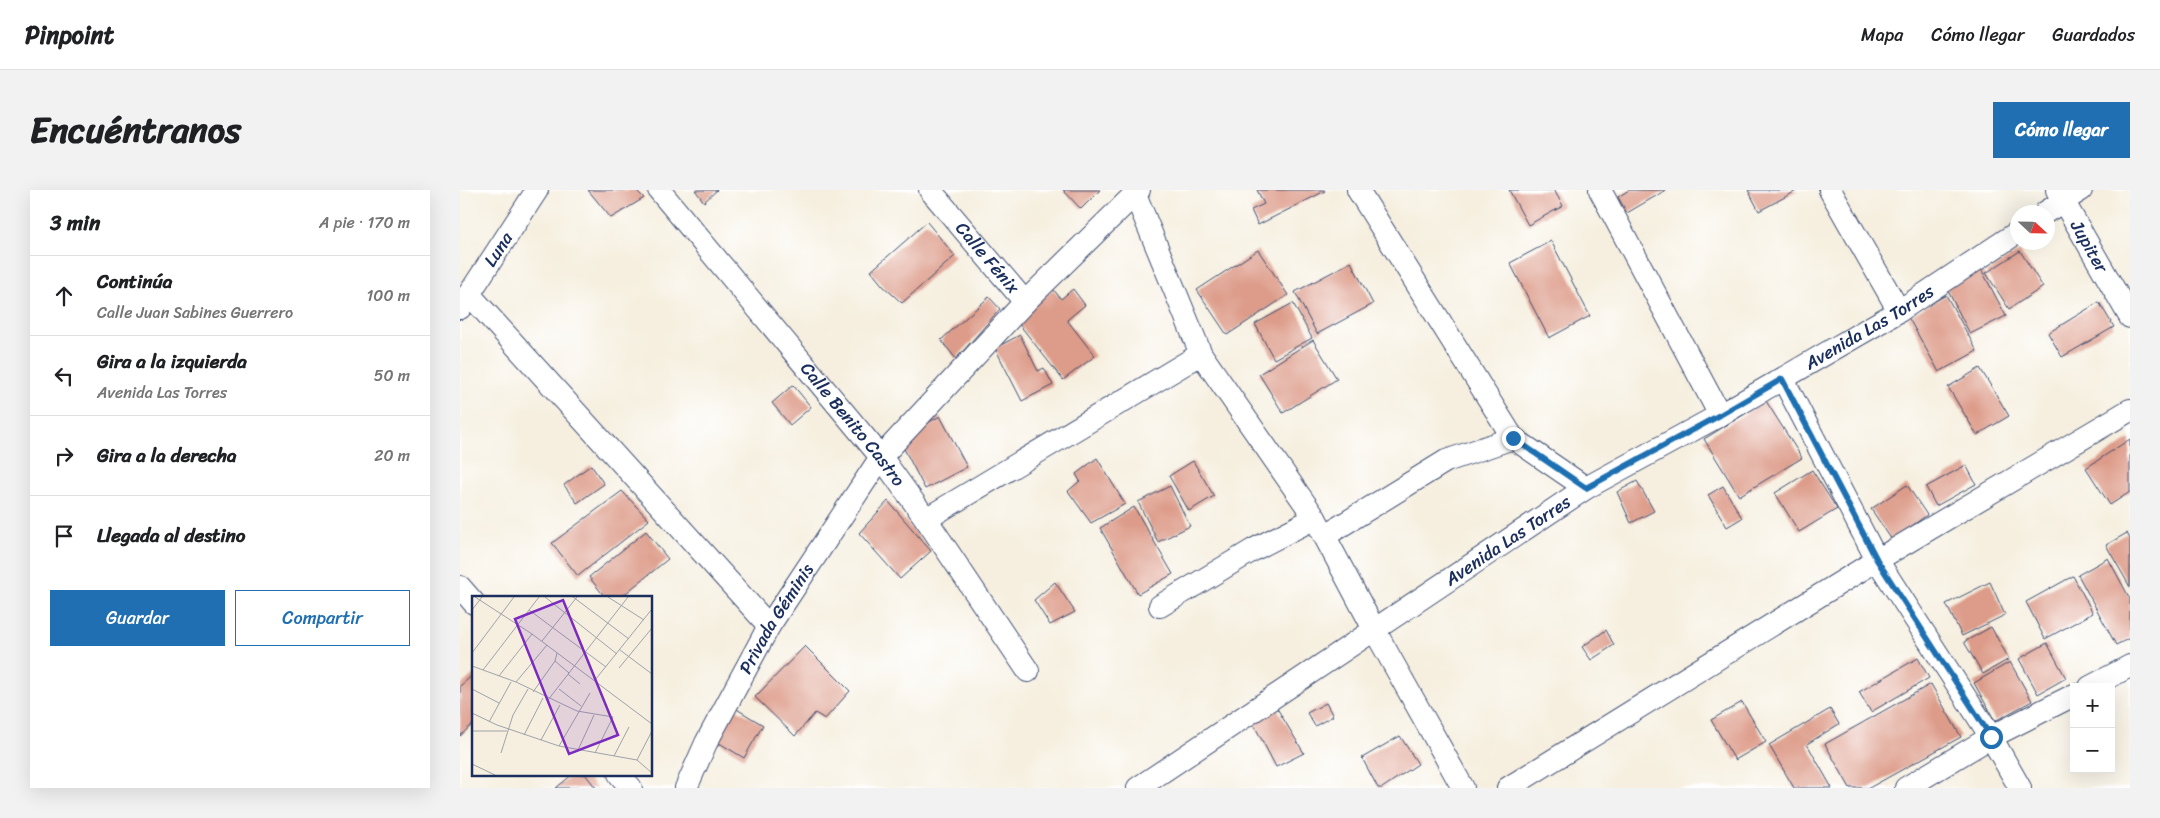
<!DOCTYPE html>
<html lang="es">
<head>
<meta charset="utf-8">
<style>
  body { margin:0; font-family:Sriracha,sans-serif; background:#f2f2f2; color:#202124 }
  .controls { position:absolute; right:15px; bottom:15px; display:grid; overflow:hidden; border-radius:0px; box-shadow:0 5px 20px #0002 }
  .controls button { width:45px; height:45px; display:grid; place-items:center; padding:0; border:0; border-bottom:1px solid #e0e0e0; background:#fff; color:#202124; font:25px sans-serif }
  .compass { position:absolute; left:1550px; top:15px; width:45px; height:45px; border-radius:50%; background:#fff; box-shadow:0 5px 20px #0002; rotate:112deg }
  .stop { position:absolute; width:15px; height:15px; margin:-11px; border:4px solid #1f6fb2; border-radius:50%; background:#fff }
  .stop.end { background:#1f6fb2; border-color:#fff; box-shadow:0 1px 5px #0008 }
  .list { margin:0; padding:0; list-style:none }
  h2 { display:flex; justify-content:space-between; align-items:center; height:65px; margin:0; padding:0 20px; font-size:21px }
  h2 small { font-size:16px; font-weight:400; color:#757577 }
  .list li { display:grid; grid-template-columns:32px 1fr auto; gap:15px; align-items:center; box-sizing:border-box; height:80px; padding:0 20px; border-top:1px solid #e0e0e0 }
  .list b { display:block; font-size:19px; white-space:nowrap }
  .list p { margin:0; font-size:16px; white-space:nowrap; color:#757577 }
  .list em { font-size:16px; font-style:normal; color:#757577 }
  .actions { display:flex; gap:10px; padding:15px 20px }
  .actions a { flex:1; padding:11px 0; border:1px solid #1f6fb2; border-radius:0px; text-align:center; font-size:18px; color:#1f6fb2 }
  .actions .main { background:#1f6fb2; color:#fff }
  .icon { flex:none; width:28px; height:28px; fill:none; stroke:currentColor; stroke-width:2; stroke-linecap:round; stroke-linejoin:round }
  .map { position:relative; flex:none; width:1670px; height:598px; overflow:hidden; border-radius:0px }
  header { display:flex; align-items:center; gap:30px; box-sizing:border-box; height:70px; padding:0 25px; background:#fff; border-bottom:1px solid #e0e0e0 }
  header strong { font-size:24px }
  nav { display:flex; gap:28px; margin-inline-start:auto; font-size:18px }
  .intro { display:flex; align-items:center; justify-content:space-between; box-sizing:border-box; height:120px; padding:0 30px }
  h1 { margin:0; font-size:35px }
  .button { padding:12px 22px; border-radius:0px; background:#1f6fb2; color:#fff; font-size:18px; font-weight:700 }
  main { display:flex; gap:30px; padding:0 30px }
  aside { flex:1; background:#fff; border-radius:0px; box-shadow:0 5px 20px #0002 }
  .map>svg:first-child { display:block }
</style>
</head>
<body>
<header>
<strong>Pinpoint</strong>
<nav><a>Mapa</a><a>Cómo llegar</a><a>Guardados</a></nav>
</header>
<div class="intro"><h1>Encuéntranos</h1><a class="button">Cómo llegar</a></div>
<main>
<aside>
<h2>3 min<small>A pie · 170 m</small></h2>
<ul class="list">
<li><svg class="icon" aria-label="ahead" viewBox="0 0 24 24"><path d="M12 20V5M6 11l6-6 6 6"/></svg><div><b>Continúa</b><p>Calle Juan Sabines Guerrero</p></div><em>100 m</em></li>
<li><svg class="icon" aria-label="left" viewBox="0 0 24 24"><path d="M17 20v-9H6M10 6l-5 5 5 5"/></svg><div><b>Gira a la izquierda</b><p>Avenida Las Torres</p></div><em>50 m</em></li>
<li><svg class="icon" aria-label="right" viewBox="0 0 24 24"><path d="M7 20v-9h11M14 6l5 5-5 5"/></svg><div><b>Gira a la derecha</b></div><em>20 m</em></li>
<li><svg class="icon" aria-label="arrive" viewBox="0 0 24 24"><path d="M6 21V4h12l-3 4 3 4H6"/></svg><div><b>Llegada al destino</b></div></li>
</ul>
<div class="actions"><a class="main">Guardar</a><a>Compartir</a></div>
</aside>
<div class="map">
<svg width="1670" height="598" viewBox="0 0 1670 598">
  <rect width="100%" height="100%" fill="#fff"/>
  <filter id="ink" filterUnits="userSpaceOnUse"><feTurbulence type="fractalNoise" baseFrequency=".02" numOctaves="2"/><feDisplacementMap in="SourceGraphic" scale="10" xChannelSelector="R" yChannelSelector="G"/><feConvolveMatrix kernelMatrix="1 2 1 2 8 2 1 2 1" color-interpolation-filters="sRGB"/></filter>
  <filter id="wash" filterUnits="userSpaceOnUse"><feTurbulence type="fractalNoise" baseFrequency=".0096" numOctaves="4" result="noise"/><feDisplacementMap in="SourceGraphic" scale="20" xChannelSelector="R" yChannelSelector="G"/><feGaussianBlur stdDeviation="1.12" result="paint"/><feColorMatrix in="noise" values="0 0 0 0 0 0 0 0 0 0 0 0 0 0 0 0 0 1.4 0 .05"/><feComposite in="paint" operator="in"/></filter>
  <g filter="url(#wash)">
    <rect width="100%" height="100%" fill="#f6efdf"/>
    <g id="blocks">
      <!-- building -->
      <g fill="#dd9b89">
        <path d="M128 0H176L184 8 151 28Z"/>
        <path d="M235 0H257L244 12Z"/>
        <path d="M603 0H640L621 19Z"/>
        <path d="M797 0H864L865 1 798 35 791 20 804 14Z"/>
        <path d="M1049 0H1094L1103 16 1068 35Z"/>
        <path d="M1169 0H1206L1167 23 1158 7Z"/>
        <path d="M1288 0H1338L1299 21Z"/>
        <path d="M467 32 495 66 442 113 423 96 411 81Z"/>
        <path d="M1091 51 1130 126 1089 148 1050 73Z"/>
        <path d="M798 60 828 105 767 145 737 100Z"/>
        <path d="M1560 61 1583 97 1549 119 1526 83Z"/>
        <path d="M891 72 913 114 857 144 835 102Z"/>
        <path d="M1520 77 1546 126 1510 144 1485 95Z"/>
        <path d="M593 99 601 109 613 99 625 115 607 130 635 166 603 190 555 129Z"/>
        <path d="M1486 105 1517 161 1479 182 1448 127Z"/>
        <path d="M529 107 540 119 496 169 481 150Z"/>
        <path d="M1639 112 1654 137 1602 167 1588 143Z"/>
        <path d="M833 113 852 148 814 169 795 134Z"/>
        <path d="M560 145 578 181 584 178 593 195 562 211 535 158Z"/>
        <path d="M853 150 877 189 823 223 799 184Z"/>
        <path d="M1520 178 1549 226 1517 245 1488 197Z"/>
        <path d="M333 195 351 217 330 235 312 213Z"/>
        <path d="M1306 211 1342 268 1279 306 1244 249Z"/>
        <path d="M480 226 507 277 465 299 439 249Z"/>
        <path d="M1670 249V302L1650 315 1626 278Z"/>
        <path d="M637 268 665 314 631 333 608 301 620 291 616 284Z"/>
        <path d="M733 271 754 306 729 321 709 286Z"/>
        <path d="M131 275 144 294 117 313 104 295Z"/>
        <path d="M1506 275 1516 294 1476 316 1466 297Z"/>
        <path d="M1352 280 1377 319 1339 342 1315 303Z"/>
        <path d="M1177 291 1194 321 1171 333 1157 302Z"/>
        <path d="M1447 295 1467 325 1432 350 1411 319Z"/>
        <path d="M710 296 730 336 698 352 678 312Z"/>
        <path d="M1263 296 1282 328 1267 337 1248 305Z"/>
        <path d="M162 301 189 330 118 386 92 353Z"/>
        <path d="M428 311 471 361 440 389 399 343Z"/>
        <path d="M674 317 713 384 678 404 640 338Z"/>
        <path d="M186 341 208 369 161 407H145L129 387Z"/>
        <path d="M1667 343 1670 349V397L1646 355Z"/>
        <path d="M1648 368 1670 409V448L1656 455 1618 385Z"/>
        <path d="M1613 386 1633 423 1585 449 1566 412Z"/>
        <path d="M595 392 615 422 590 435 574 410Z"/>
        <path d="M1530 392 1545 425 1502 446 1486 414Z"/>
        <path d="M1531 437 1549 469 1523 484 1504 452Z"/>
        <path d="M1146 440 1154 455 1131 470 1122 457Z"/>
        <path d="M1587 453 1606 488 1578 504 1559 469Z"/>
        <path d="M345 456 390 501 365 529 355 523 335 546 295 507Z"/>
        <path d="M1458 468 1469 488 1411 522 1399 502Z"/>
        <path d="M1550 472 1572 511 1535 531 1514 493Z"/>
        <path d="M14 484V533L0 546V496Z"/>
        <path d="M1471 494 1501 547 1409 598H1390L1365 554Z"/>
        <path d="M1282 512 1306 552 1275 570 1251 530Z"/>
        <path d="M866 513 873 526 855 536 847 523Z"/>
        <path d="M815 515 844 563 816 577 792 531Z"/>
        <path d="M275 518 303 535 284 568 256 551Z"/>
        <path d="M1370 519 1379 534 1347 554 1372 598H1334L1309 555Z"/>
        <path d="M940 546 958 574 922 598H918L902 568Z"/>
        <path d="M113 584H125L136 598H96Z"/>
      </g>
    </g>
  </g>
  <g filter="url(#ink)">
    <use href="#blocks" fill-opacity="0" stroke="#3c4c71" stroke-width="1"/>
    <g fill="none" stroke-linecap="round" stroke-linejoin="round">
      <defs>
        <g id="minor">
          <path id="s1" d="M199 0 421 267 466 329 568 481"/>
          <path id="s2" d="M470 0 565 112"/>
          <path d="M898 0 1053 248 1126 298"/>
          <path d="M1140 0 1260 225"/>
          <path d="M1370 0 1439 121"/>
          <path id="s3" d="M1597 0 1670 127"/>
          <path d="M675 4 741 164 855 328 915 441 1003 598"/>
          <path d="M1586 22 1621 0"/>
          <path d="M9 104 309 436"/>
          <path id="s4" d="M0 118 77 0"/>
          <path d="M1323 189 1417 370 1531 547 1560 598"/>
          <path d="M466 329 741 164"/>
          <path d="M866 345 986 271 1053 248"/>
          <path d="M0 397 14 413"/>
          <path d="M700 416 793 360 855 328"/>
          <path d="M1630 497 1670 476"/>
          <path d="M159 584 171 598"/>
          <path id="s5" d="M226 598 246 553 309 436 421 267 565 112 679 0"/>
          <path id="s6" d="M678 598 1126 298 1260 225 1439 121 1558 42"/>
          <path d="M1048 598 1417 370 1670 220"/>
          <path d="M1446 598 1531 547 1614 505"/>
        </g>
      </defs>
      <!-- minor casing -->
      <use href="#minor" stroke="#3c4c71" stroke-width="24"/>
      <!-- minor -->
      <use href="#minor" stroke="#fff" stroke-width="22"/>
    </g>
  </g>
  <g fill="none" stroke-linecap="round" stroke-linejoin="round" filter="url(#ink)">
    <!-- route -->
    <path stroke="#1f6fb2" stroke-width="6" d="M1053 248 1126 298 1260 225 1322 189 1417 370 1531 547"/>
  </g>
  <g text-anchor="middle" stroke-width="4" stroke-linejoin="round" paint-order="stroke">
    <!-- street labels -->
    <g font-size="18" fill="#1b2f5e" stroke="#fff">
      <text dy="6" stroke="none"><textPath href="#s3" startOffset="65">Jupiter</textPath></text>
      <text dy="6" stroke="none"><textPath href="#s4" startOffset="70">Luna</textPath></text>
      <text dy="6" stroke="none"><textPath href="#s2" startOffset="89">Calle Fénix</textPath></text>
      <text dy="6" stroke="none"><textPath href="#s6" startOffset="865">Avenida Las Torres</textPath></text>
      <text dy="6" stroke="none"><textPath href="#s1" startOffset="304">Calle Benito Castro</textPath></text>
      <text dy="6" stroke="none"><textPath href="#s6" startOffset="445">Avenida Las Torres</textPath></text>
      <text dy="6" stroke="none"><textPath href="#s5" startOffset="192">Privada Géminis</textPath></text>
    </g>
  </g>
  <!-- overview -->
  <g transform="translate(12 406)">
    <rect width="180" height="180" fill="#f6efdf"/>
    <path fill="none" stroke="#9ea2ab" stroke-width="1" d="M3 1 60 38 180 128M73 1 145 58M101 1 157 43M136 1 172 24M0 14 10 1M57 14 134 71M70 45 105 1M148 54 180 78M0 57 42 1M83 65 97 77M0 70 44 86 105 115 141 121 123 157M147 72 180 32M11 74 67 1M96 78 108 88M27 80 60 38M123 84 180 13M44 86 75 49M0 93 27 107M87 93 109 110M61 96 83 65 85 57M76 104 156 1M0 117 25 129 87 150 165 164 180 177M17 126 39 86M0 135H35M52 139 71 102M69 144 88 109M87 150 118 97M106 154 122 119M29 157 41 119 56 93M142 160 157 131M165 164 180 135M0 168 23 179"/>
    <path fill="#7b2cbf" fill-opacity="0.15" stroke="#7b2cbf" stroke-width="2.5" d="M91 4 146 139 97 158 43 23Z"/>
    <rect width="180" height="180" fill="none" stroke="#1b2f5e" stroke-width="2.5"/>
  </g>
</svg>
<div class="controls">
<button>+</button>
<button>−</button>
</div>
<svg class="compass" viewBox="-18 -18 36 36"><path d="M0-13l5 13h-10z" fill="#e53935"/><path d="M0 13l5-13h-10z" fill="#757577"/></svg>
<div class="stop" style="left:1531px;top:547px"></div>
<div class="stop end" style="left:1053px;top:248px"></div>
</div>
</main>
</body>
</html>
